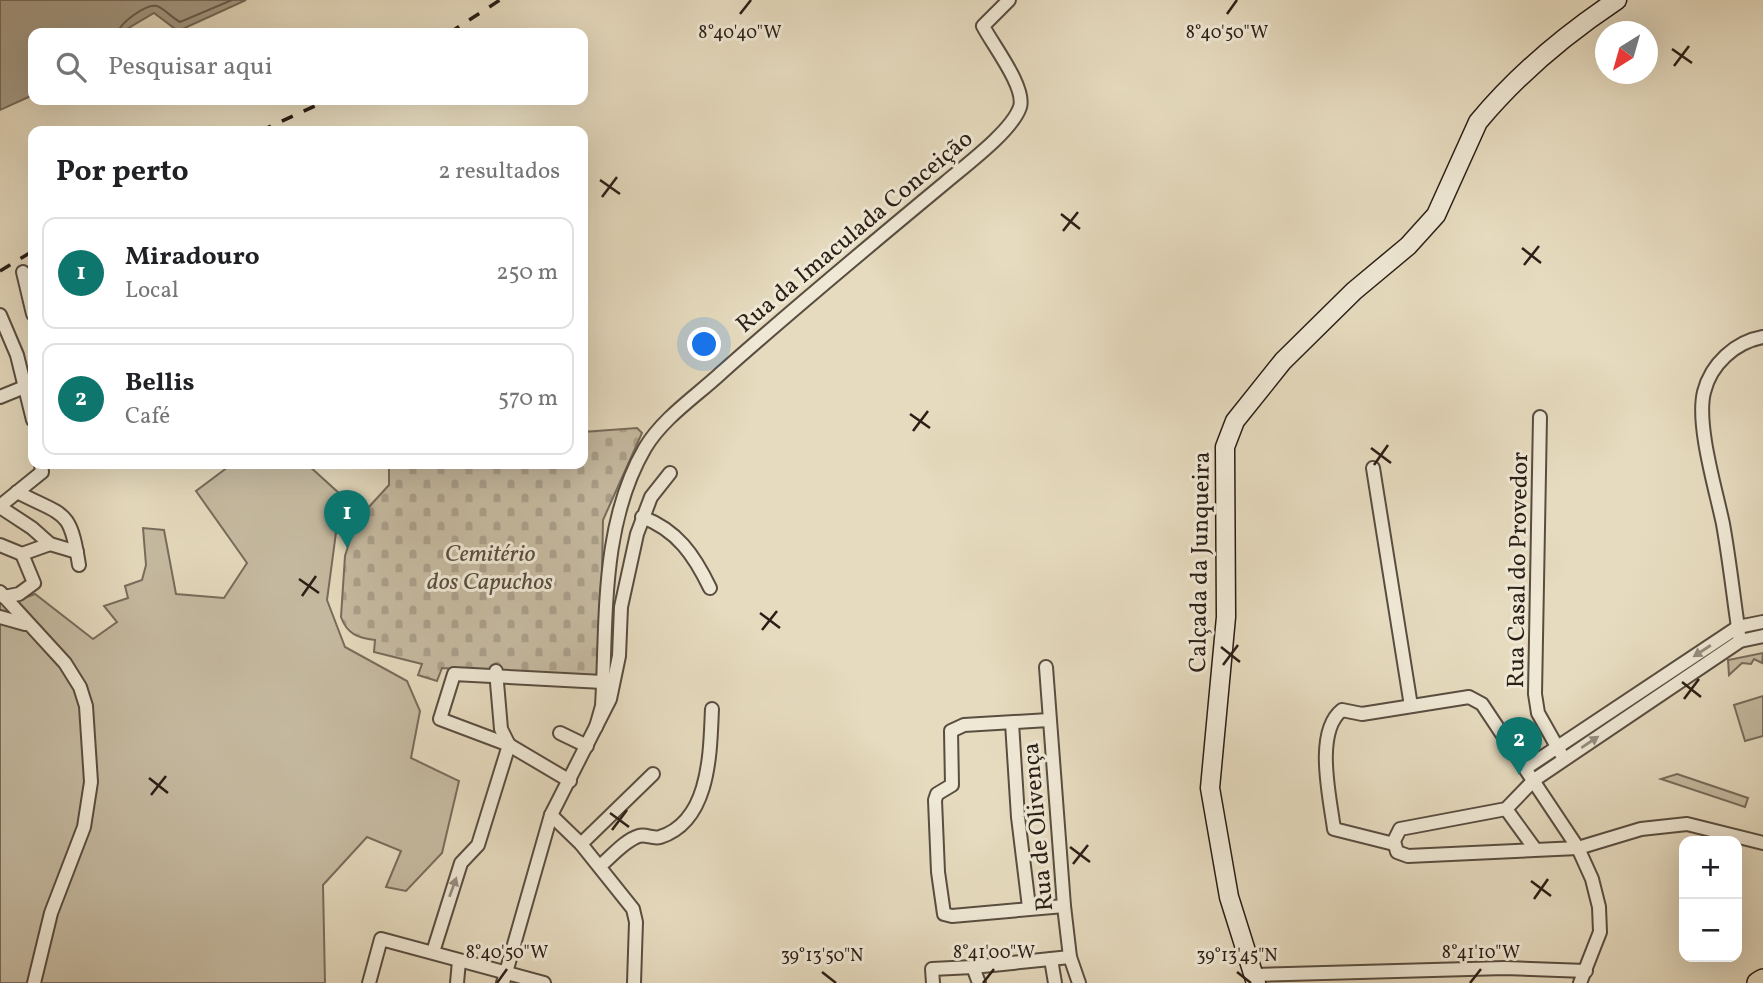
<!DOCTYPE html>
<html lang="pt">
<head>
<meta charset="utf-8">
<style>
  body { margin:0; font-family:Vollkorn,serif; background:#f6f6f6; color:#202124 }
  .controls { position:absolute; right:21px; bottom:21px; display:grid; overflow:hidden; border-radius:14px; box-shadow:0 7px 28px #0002 }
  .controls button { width:63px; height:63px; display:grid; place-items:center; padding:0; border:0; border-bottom:2px solid #e0e0e0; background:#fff; color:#202124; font:35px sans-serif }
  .compass { position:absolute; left:1595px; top:21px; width:63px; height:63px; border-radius:50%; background:#fff; box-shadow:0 7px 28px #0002; rotate:217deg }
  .you { position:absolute; left:705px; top:345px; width:24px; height:24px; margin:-18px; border:5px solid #fff; border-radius:50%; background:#1a73e8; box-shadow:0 0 0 10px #1a73e833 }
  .badge { display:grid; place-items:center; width:46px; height:46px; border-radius:50%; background:#0f766e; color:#fff; font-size:23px; font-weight:700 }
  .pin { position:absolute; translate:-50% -58px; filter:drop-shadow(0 2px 4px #0008) }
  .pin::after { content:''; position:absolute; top:37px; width:24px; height:21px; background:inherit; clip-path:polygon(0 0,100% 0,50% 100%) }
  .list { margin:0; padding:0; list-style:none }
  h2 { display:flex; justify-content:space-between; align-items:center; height:91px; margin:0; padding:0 28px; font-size:30px }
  h2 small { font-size:23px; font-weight:400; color:#757577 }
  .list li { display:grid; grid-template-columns:46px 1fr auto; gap:21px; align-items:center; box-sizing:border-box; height:112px; margin:0 14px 14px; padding:0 14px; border:2px solid #e0e0e0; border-radius:14px }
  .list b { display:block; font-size:26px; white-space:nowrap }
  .list p { margin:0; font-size:23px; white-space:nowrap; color:#757577 }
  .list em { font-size:23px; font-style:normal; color:#757577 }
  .icon { flex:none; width:38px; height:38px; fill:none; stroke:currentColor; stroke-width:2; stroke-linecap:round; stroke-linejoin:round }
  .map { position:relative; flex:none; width:1763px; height:983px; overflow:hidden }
  .search { position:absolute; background:#fff; box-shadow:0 7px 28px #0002; left:28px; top:28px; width:560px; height:77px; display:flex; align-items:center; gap:18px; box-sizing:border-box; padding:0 24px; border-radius:14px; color:#757577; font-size:26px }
  .panel { position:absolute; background:#fff; box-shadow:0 7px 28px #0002; left:28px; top:126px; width:560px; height:343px; border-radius:14px }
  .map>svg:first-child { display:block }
</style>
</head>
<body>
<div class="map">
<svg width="1763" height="983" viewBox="0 0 1763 983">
  <defs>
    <pattern id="cemetery-stones" width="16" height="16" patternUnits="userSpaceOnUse" patternTransform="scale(1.75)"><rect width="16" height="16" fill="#c6bba2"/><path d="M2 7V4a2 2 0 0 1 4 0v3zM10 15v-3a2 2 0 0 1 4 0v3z" fill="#aaa08b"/></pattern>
  </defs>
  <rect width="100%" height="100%" fill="#e6dbbf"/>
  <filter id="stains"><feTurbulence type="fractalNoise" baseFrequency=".00286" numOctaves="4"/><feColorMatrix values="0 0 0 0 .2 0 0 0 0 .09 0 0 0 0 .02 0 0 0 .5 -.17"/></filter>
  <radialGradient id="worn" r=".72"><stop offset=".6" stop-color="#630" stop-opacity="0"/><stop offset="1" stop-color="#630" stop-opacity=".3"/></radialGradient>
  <!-- green -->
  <g fill="#c6bba2" stroke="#786c5c" stroke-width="2">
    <path d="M232 464H307L341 495 327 600 345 647 407 681 420 711 411 758 459 781 442 853 406 891 386 887 401 851 367 837 323 885 325 983H0V596L19 600 35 594 93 639 117 622 104 606 128 598 125 586 142 580 146 565 143 528 164 530 176 594 224 598 247 563 196 491Z"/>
    <path d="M1763 653 1762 663 1754 659 1751 664 1742 663 1729 675 1728 660Z"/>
    <path d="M1763 696V736L1745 741 1734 705Z"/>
    <path d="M1677 774 1748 798 1745 807 1661 779Z"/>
  </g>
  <!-- cemetery -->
  <path fill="url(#cemetery-stones)" stroke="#786c5c" stroke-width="2" d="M637 428 642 433 603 520 600 678 442 668 437 681 418 675 422 664 374 652 375 640C358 638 347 634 341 617L345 556 356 521 389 485V464H583V432Z"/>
  <!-- water -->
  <path fill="#a69b86" stroke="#746959" stroke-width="2" d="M0 0H246L178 31 154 13 120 33H33V95L0 110Z"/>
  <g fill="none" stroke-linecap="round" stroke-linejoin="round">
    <!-- shore -->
    <path stroke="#685c4e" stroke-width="2" d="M118 33C119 24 146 3 157 6 165 9 172 18 180 22L232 0"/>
    <defs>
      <g id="street">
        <path d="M23 272 33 314"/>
        <path d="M0 315 17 355 33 420"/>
        <path d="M0 397 27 386"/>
        <path d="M1540 417 1535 694 1538 713 1564 759"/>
        <path d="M1373 468 1411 706"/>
        <path d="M17 492C65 517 70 508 79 565"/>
        <path d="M0 506 42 472 41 464"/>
        <path d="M0 507 32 528 50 544 77 552"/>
        <path d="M642 517C677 530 694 555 710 588"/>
        <path d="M0 545 22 554 50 544"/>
        <path d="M0 592 65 663 80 687 86 706 91 782 84 827 51 913 34 983"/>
        <path d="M4 597 19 594 34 583 22 554"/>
        <path d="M0 617 25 624"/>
        <path d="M1763 636 1740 641 1534 780 1506 809 1400 829 1394 841 1397 852 1408 856 1578 848 1641 829 1687 824 1763 843"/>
        <path d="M1740 641C1734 602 1730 563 1723 524 1716 490 1696 425 1704 392 1711 364 1735 342 1763 337"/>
        <path d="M1046 667 1064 906 1070 957 1079 983"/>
        <path d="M496 671 501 729 509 745"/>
        <path d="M1049 720 964 725 951 731 952 785 937 794 935 800 938 872 944 914 952 916 1064 906"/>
        <path d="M1012 723 1018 817 1029 907"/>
        <path d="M596 727 602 706C607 621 600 525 645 448 663 418 695 397 720 374 794 308 870 245 946 182 966 165 1012 131 1020 107 1026 87 992 44 983 26L1009 0"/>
        <path d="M560 733 587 746"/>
        <path d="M1526 768 1738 627 1763 622"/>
        <path d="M570 781 509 745 440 719 454 674 603 682"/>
        <path d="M1506 809 1535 849"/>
        <path d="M551 815 581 844 633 909 636 922 634 983"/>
        <path d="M581 844 653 774"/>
        <path d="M1394 844 1334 829C1330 798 1314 732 1342 710L1362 714 1469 697 1482 704 1578 848 1592 879 1599 907 1600 932 1580 983"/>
        <path d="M600 866C611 857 625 840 639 836 646 834 653 839 660 837 711 821 710 750 712 709"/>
        <path d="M433 952 461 863 478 845 509 745"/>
        <path d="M1051 959 1055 983"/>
        <path d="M1254 975 1505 968 1586 971"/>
        <path d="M369 983 381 939 544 983"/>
        <path d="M457 983 459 961"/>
        <path d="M503 983 551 815 610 699 619 656 621 607 637 534 651 497 670 473"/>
        <path d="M933 983 932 969 973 967"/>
        <path d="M979 983 973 967 1070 957"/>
      </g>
      <path id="secondary" d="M1256 983 1229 897 1210 788 1226 617 1225 447 1235 421 1283 361 1354 291 1408 246 1436 215 1478 122C1517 75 1566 34 1617 0"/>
      <path id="primary" d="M1758 983 1763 980"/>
    </defs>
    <!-- street casing -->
    <use href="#street" stroke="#594d40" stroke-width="16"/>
    <!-- secondary casing -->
    <use href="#secondary" stroke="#2a1e16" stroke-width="21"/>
    <!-- primary casing -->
    <use href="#primary" stroke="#2a1e16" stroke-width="24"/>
    <!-- street -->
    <use href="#street" stroke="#efe8d5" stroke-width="12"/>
    <!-- secondary -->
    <use href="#secondary" stroke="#efe8d5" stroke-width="18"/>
    <!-- primary -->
    <use href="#primary" stroke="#e6dbbf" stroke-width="21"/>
    <!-- rail -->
    <g stroke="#2a1e16" stroke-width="3.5" stroke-dasharray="12 12" stroke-linecap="butt">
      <path d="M449 33 500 0"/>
      <path d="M260 131 328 100"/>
      <path d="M0 271 33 251"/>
    </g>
  </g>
  <!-- one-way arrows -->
  <defs><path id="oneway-solid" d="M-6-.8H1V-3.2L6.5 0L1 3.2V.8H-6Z" transform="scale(1.75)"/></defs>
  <g fill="#968d7f">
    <use href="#oneway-solid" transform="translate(1702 651) rotate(147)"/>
    <use href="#oneway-solid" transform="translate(1590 742) rotate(-34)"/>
    <use href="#oneway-solid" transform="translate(453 887) rotate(-70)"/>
  </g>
  <!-- ticks -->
  <path fill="none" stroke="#2a1e16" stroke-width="2.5" d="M740 14 751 0M1227 14 1237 0M1672 49 1692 63M1674 66 1689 46M600 180 620 194M602 197 617 177M1061 214 1080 229M1063 231 1078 212M1522 248 1541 263M1524 265 1539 246M910 414 930 428M913 431 928 411M1371 448 1391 463M1374 465 1388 445M299 579 319 593M302 596 316 576M760 613 780 628M762 630 777 611M1221 647 1240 662M1223 665 1238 645M1682 682 1701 697M1684 699 1699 679M149 778 168 793M151 795 166 776M610 813 629 827M612 830 627 810M1070 847 1090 862M1073 864 1088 845M1531 881 1551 896M1534 899 1548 879M822 972 836 983M1237 972 1251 983M497 983 507 969M983 983 994 969M1470 983 1481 969"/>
  <g text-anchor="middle" stroke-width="6" stroke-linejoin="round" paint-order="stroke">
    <!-- street labels -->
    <g font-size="24" fill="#2a1e16" stroke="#efe8d5">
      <text transform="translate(854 231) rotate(-40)" y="8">Rua da Imaculada Conceição</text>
      <text transform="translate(1199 562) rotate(-89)" y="8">Calçada da Junqueira</text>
      <text transform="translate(1517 570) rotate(-89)" y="8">Rua Casal do Provedor</text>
      <text transform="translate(1037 827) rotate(-95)" y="8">Rua de Olivença</text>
    </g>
    <!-- park labels -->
    <g font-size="24" font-style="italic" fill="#594d40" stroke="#efe8d5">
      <text x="490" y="561">Cemitério<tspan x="490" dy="28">dos Capuchos</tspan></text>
    </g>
  </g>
  <g font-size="18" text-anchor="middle" fill="#2a1e16" stroke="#efe8d5" stroke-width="6" stroke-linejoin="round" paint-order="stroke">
    <text x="740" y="38">8°40'40"W</text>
    <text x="1227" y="38">8°40'50"W</text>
    <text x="507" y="958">8°40'50"W</text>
    <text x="994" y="958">8°41'00"W</text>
    <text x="1481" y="958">8°41'10"W</text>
    <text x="822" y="961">39°13'50"N</text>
    <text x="1237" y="961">39°13'45"N</text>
  </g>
  <rect width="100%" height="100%" filter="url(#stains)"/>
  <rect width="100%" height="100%" fill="url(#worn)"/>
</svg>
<div class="controls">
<button>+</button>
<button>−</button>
</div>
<svg class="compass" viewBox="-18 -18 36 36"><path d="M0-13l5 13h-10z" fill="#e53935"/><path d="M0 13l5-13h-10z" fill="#757577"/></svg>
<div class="you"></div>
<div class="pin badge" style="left:347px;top:548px">1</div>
<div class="pin badge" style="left:1519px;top:775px">2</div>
<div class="search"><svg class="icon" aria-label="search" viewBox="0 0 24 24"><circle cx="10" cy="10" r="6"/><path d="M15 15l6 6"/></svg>Pesquisar aqui</div>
<section class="panel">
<h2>Por perto<small>2 resultados</small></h2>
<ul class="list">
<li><span class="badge">1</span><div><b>Miradouro</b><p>Local</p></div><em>250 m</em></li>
<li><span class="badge">2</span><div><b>Bellis</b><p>Café</p></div><em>570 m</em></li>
</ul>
</section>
</div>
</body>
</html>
